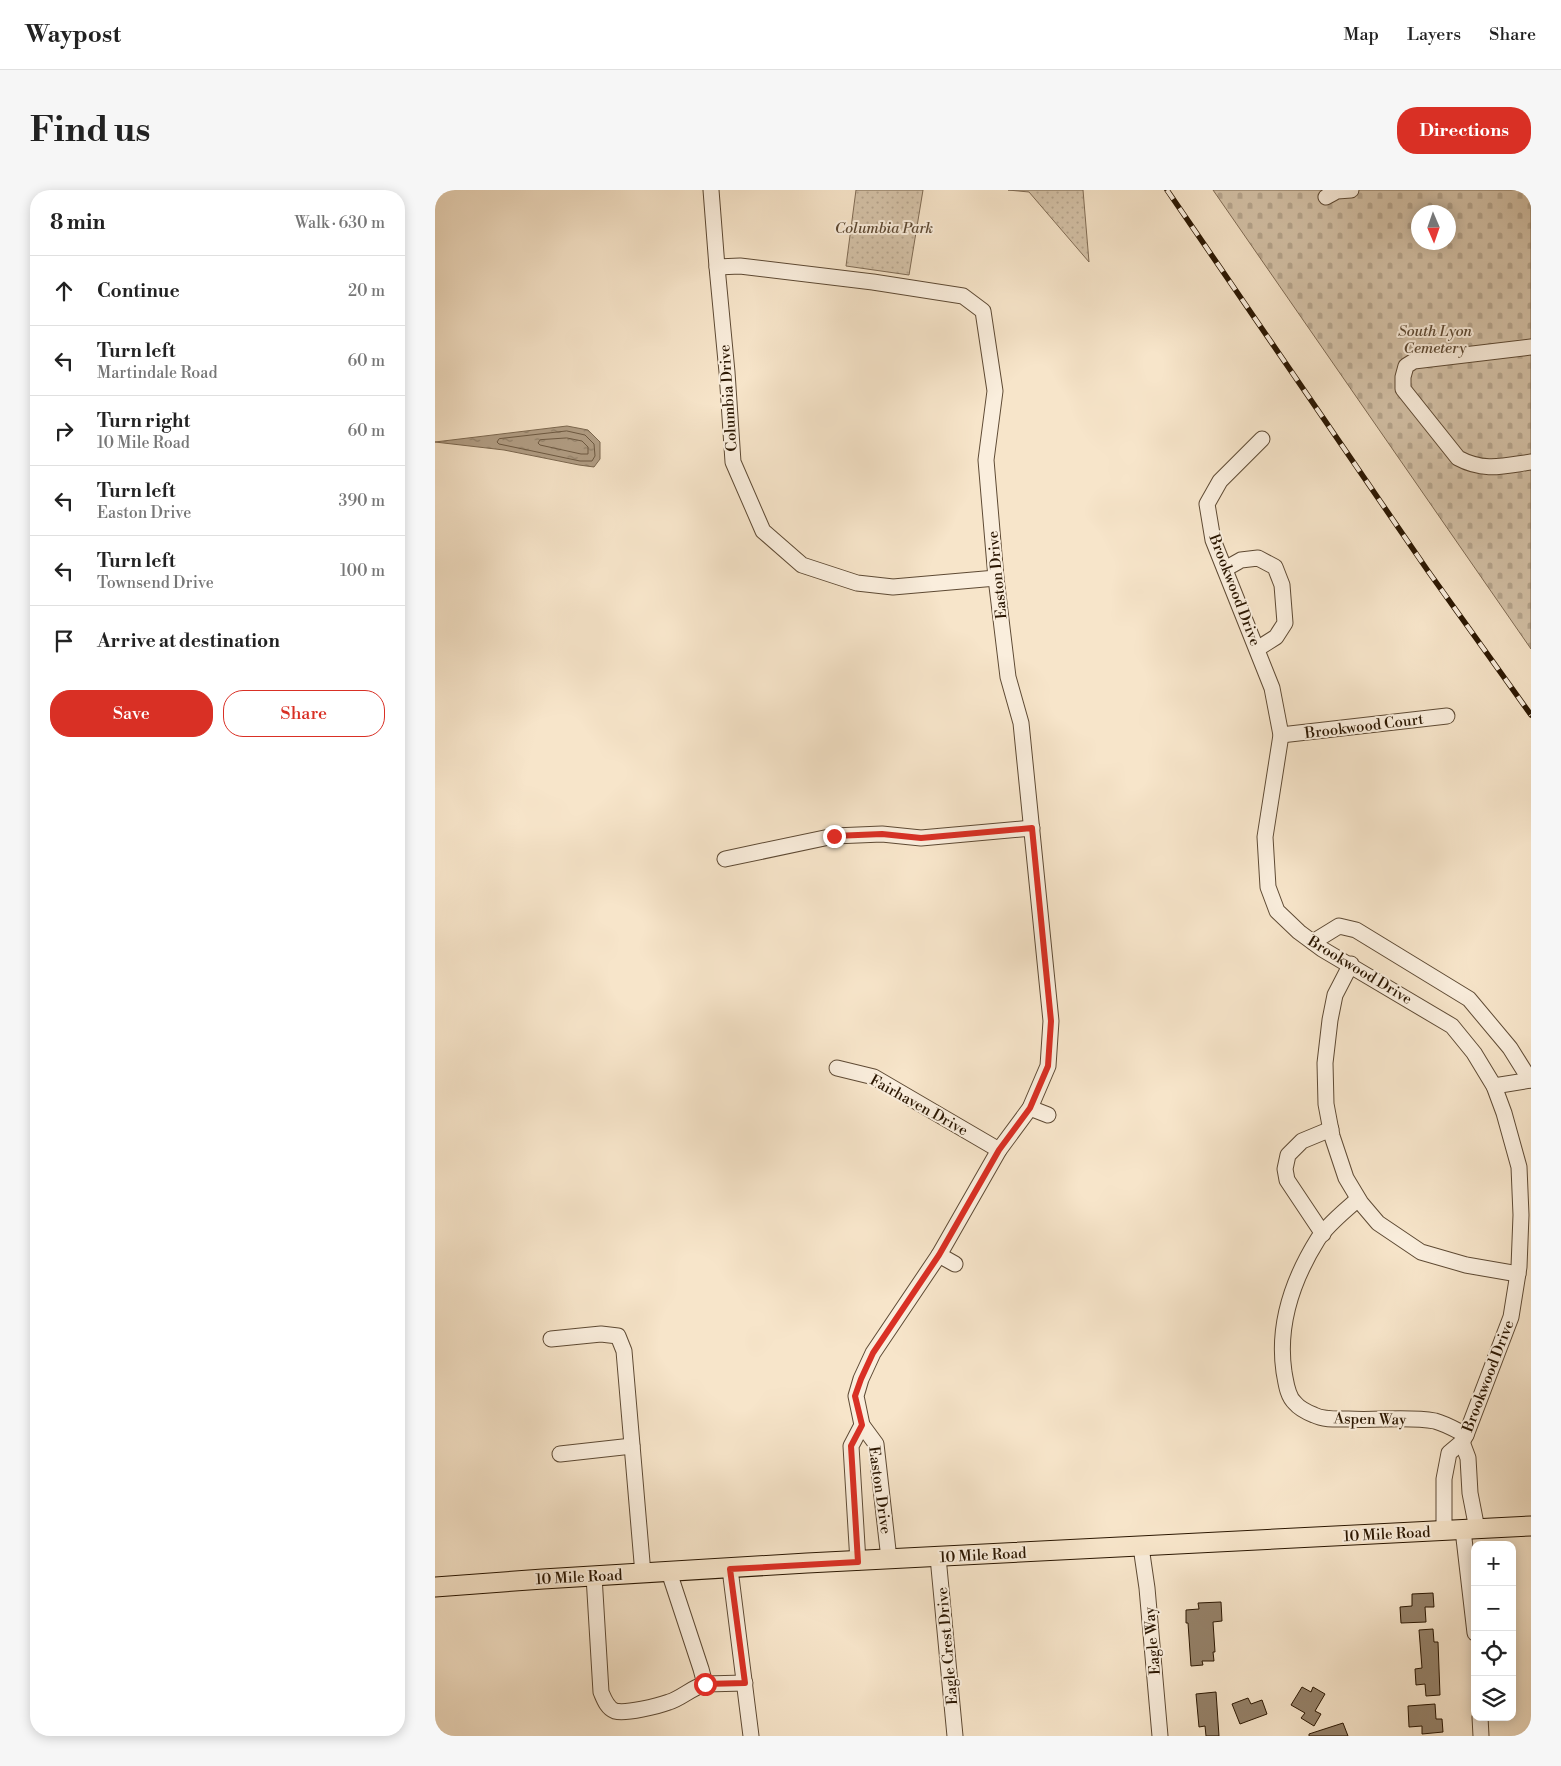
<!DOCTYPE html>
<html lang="en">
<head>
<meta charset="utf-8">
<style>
  body { margin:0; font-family:"Libre Bodoni",serif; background:#f6f6f6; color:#222 }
  .controls { position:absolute; right:15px; bottom:15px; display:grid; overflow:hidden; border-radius:10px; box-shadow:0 2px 12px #0003 }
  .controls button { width:45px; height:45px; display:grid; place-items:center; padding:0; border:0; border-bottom:1px solid #e0e0e0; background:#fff; color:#222; font:25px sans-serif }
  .compass { position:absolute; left:976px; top:15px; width:45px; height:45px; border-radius:50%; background:#fff; box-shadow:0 2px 12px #0003; rotate:178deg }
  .stop { position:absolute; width:15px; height:15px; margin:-11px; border:4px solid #d93025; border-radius:50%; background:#fff }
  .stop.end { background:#d93025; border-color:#fff; box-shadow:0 1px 5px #0008 }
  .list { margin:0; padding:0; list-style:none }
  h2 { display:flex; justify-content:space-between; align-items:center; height:65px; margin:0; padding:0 20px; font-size:21px }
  h2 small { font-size:16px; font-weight:400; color:#767676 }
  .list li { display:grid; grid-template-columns:32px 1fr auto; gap:15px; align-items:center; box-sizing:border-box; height:70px; padding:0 20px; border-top:1px solid #e0e0e0 }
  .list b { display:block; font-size:19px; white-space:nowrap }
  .list p { margin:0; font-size:16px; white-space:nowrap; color:#767676 }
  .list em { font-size:16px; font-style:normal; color:#767676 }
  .actions { display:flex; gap:10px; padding:15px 20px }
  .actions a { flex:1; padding:11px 0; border:1px solid #d93025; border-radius:20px; text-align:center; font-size:18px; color:#d93025 }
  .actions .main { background:#d93025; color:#fff }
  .icon { flex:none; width:28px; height:28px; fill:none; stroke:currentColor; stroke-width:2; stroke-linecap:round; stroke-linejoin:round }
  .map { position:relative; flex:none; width:1096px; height:1546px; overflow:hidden; border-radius:20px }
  header { display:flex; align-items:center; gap:30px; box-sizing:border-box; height:70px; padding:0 25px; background:#fff; border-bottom:1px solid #e0e0e0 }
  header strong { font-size:24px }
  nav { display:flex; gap:28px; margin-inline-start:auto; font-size:18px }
  .intro { display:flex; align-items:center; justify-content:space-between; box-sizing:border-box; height:120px; padding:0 30px }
  h1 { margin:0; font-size:35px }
  .button { padding:12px 22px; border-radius:20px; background:#d93025; color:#fff; font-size:18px; font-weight:700 }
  main { display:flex; gap:30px; padding:0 30px }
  aside { flex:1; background:#fff; border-radius:20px; box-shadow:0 2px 12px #0003 }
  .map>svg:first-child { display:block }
</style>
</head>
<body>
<header>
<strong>Waypost</strong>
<nav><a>Map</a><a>Layers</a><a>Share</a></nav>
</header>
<div class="intro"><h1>Find us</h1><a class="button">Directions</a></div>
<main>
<aside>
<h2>8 min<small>Walk · 630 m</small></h2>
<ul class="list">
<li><svg class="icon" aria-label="ahead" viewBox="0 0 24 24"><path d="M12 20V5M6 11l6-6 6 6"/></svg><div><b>Continue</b></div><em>20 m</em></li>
<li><svg class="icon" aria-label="left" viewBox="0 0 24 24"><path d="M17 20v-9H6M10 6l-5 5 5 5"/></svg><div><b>Turn left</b><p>Martindale Road</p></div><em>60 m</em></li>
<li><svg class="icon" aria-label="right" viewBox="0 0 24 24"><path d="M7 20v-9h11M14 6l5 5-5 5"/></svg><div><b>Turn right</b><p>10 Mile Road</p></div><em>60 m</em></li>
<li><svg class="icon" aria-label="left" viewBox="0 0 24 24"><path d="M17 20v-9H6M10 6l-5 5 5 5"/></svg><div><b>Turn left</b><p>Easton Drive</p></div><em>390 m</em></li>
<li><svg class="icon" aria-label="left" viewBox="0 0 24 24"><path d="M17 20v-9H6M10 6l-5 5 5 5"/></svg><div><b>Turn left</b><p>Townsend Drive</p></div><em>100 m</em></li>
<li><svg class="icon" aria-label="arrive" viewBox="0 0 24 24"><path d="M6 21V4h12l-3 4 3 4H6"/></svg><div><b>Arrive at destination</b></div></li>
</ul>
<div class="actions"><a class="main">Save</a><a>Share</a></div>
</aside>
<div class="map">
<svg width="1096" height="1546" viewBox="0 0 1096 1546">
  <defs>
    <pattern id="cemetery-stones" width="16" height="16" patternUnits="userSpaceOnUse" patternTransform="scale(1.25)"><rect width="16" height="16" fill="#d4c2a8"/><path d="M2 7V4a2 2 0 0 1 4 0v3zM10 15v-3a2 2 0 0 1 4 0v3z" fill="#b6a68f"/></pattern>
    <pattern id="park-dots" width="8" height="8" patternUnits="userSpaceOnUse" patternTransform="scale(1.25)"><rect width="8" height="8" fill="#d4c2a8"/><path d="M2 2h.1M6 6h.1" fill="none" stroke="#b6a68f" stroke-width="1.8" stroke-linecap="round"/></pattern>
    <pattern id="water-ripples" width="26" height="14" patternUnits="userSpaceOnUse" patternTransform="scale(1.25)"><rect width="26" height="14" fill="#b29f86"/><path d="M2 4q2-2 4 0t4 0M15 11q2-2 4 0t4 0" fill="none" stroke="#91816b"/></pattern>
  </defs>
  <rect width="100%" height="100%" fill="#f7e5ca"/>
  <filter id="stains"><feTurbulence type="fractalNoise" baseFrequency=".004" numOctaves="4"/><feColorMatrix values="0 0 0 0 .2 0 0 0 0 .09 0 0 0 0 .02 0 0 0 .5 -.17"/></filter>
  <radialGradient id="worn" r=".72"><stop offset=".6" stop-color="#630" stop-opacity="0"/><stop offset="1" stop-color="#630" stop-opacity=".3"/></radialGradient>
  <!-- cemetery -->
  <path fill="url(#cemetery-stones)" stroke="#806c55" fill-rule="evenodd" d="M778 0H1096V459ZM984 22H1014V52H984Z"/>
  <!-- park -->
  <g fill="url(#park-dots)" stroke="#806c55">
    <path d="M421 0H488L474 85 411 76Z"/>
    <path d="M573 0H648L654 72 594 2Z"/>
  </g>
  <!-- water -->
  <path fill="url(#water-ripples)" stroke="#7c6951" d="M132 236 153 240 165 252V269L159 277 144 275 69 260 0 252Z"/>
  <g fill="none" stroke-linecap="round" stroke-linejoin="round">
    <!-- shore -->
    <g stroke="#6e5b44" stroke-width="1">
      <path d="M132 241 150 245 159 254 160 266 157 271H145L64 254 62 252 64 249Z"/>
      <path d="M132 248 147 251 153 257V264H146L105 255 103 253 105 250Z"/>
    </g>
  </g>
  <!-- building -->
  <g fill="#95826a" stroke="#2b1702">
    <path d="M998 1403 999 1417H990L991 1432 966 1433 965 1417 977 1416V1404Z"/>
    <path d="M786 1412 787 1431 778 1432 780 1462H778L779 1471H767L768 1475 756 1476 753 1433H751V1420L764 1419 763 1413Z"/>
    <path d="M998 1439 999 1452H1003L1005 1505 991 1506 990 1494 981 1495 980 1479 987 1478 984 1440Z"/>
    <path d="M867 1497 876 1502 878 1497 890 1504 880 1521 886 1524 879 1536 866 1528 870 1523 856 1515Z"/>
    <path d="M781 1502 784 1546H771L770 1536 764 1537 761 1504Z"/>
    <path d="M813 1508 816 1514 827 1510 832 1524 805 1534 797 1514Z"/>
    <path d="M1000 1514 1001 1529H1007L1008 1542 987 1544V1536L974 1537 973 1516Z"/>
    <path d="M908 1533 913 1546H874V1544Z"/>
  </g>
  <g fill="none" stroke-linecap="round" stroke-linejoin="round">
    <defs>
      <g id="minor">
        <path d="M276 0 282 77 292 182 298 272 328 341 367 375 422 393 458 397 561 388"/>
        <path d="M891 7 902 1 916 0"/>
        <path d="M282 77 305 76 438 92 528 106 548 121 560 201 551 270 561 388 573 487 586 533 616 831 613 876 595 918 564 960 504 1065 438 1163 426 1189 421 1206 427 1235 441 1254 454 1369"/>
        <path d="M1096 157 979 171 971 176 968 187V199L1023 268C1049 282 1068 276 1096 272"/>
        <path d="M827 249 785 291 772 314 778 350 837 498 846 545 830 647 833 697 842 721 864 742 887 759 1017 836 1039 863 1059 896 1069 923 1084 977 1086 1025 1084 1077 1076 1127 1031 1245 1027 1252 1014 1263 1009 1289V1341"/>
        <path d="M790 379 806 370 823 368 840 377 847 395 850 433 841 447 822 459"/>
        <path d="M846 545 1012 526"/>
        <path d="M290 669 399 646 447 644 486 648 597 638"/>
        <path d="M878 752 904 736 921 740 1034 809 1075 858 1095 890"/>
        <path d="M916 774 900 805 895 830 890 873 891 914 897 946 911 988 926 1013 943 1033 986 1062 1031 1075 1083 1084"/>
        <path d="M402 878 439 887 564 960"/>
        <path d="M1059 896 1096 890"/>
        <path d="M595 918 613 925"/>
        <path d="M923 1009C910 1021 893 1034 883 1049 858 1089 842 1134 849 1182 851 1192 852 1206 860 1213 864 1218 874 1223 879 1225 889 1230 902 1229 913 1229 941 1231 972 1226 1000 1231 1011 1234 1021 1240 1031 1245"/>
        <path d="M888 1044 852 990 850 979 853 965 867 951 896 939"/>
        <path d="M504 1065 520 1074"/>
        <path d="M116 1149 166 1144 183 1146 189 1161 208 1384"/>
        <path d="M1027 1252 1033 1268 1035 1303 1042 1339"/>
        <path d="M125 1264 197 1256"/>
        <path d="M1028 1340 1040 1443"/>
        <path d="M706 1357 712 1398 725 1546"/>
        <path d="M503 1367 520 1546"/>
        <path d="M423 1372 416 1256 427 1235"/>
        <path d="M295 1379 316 1546"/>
        <path d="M234 1382 266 1479 270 1494"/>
        <path d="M159 1386 166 1502C169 1509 172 1518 180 1521 191 1524 223 1516 234 1512 247 1508 256 1498 270 1494L310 1493"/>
        <path d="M1045 1527 1046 1546"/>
      </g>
      <path id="major" d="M0 1397 108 1389 372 1373 1096 1336"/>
    </defs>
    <!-- minor casing -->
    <use href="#minor" stroke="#5e4a34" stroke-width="17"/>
    <!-- major casing -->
    <use href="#major" stroke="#2b1702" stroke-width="21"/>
    <!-- minor -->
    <use href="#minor" stroke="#faeedd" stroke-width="15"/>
    <!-- major -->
    <use href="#major" stroke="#f7e5ca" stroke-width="19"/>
    <defs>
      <path id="rail" d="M732 0 993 381 1096 525"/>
    </defs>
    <!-- rail casing -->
    <use href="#rail" stroke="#2b1702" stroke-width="5.5"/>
    <!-- rail -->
    <use href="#rail" stroke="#faeedd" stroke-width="4" stroke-dasharray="11" stroke-linecap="butt"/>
  </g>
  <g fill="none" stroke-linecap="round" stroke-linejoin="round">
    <!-- route -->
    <path stroke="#d93025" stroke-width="6" d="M270 1494 310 1493 295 1379 423 1372 416 1256 427 1235 420 1206 426 1189 438 1163 504 1065 564 960 595 918 613 876 616 831 597 638 486 648 447 644 399 646"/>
  </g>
  <g text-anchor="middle" stroke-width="4" stroke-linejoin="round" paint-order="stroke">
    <!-- park labels -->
    <g font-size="15" font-style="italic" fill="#5e4a34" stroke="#faeedd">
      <text x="449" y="43">Columbia Park</text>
      <text x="1000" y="146">South Lyon<tspan x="1000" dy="17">Cemetery</tspan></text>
    </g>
    <!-- street labels -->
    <g font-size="15" fill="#2b1702" stroke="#faeedd">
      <text transform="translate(293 208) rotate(-94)" y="5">Columbia Drive</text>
      <text transform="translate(562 385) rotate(-96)" y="5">Easton Drive</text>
      <text transform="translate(800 400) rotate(69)" y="5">Brookwood Drive</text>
      <text transform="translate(929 536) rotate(-7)" y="5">Brookwood Court</text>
      <text transform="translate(925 780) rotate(31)" y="5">Brookwood Drive</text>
      <text transform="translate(484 915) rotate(29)" y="5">Fairhaven Drive</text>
      <text transform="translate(1053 1186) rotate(-69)" y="5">Brookwood Drive</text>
      <text transform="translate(935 1229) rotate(1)" y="5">Aspen Way</text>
      <text transform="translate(445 1300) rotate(82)" y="5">Easton Drive</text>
      <text transform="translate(952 1344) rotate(-3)" y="5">10 Mile Road</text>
      <text transform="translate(548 1365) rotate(-3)" y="5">10 Mile Road</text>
      <text transform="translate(144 1387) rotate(-3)" y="5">10 Mile Road</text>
      <text transform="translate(717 1451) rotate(-95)" y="5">Eagle Way</text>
      <text transform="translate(512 1456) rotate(-95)" y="5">Eagle Crest Drive</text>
    </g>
  </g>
  <rect width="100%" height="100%" filter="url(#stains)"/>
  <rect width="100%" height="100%" fill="url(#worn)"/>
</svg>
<div class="controls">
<button>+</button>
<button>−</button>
<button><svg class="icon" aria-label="locate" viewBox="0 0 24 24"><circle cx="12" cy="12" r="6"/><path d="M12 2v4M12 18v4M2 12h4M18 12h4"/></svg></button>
<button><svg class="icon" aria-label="layers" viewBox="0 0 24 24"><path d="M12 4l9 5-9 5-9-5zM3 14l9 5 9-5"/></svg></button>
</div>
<svg class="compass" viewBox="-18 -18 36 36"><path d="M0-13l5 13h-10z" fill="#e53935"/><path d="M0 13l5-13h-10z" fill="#767676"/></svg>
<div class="stop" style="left:270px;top:1494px"></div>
<div class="stop end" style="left:399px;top:646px"></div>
</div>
</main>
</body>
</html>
